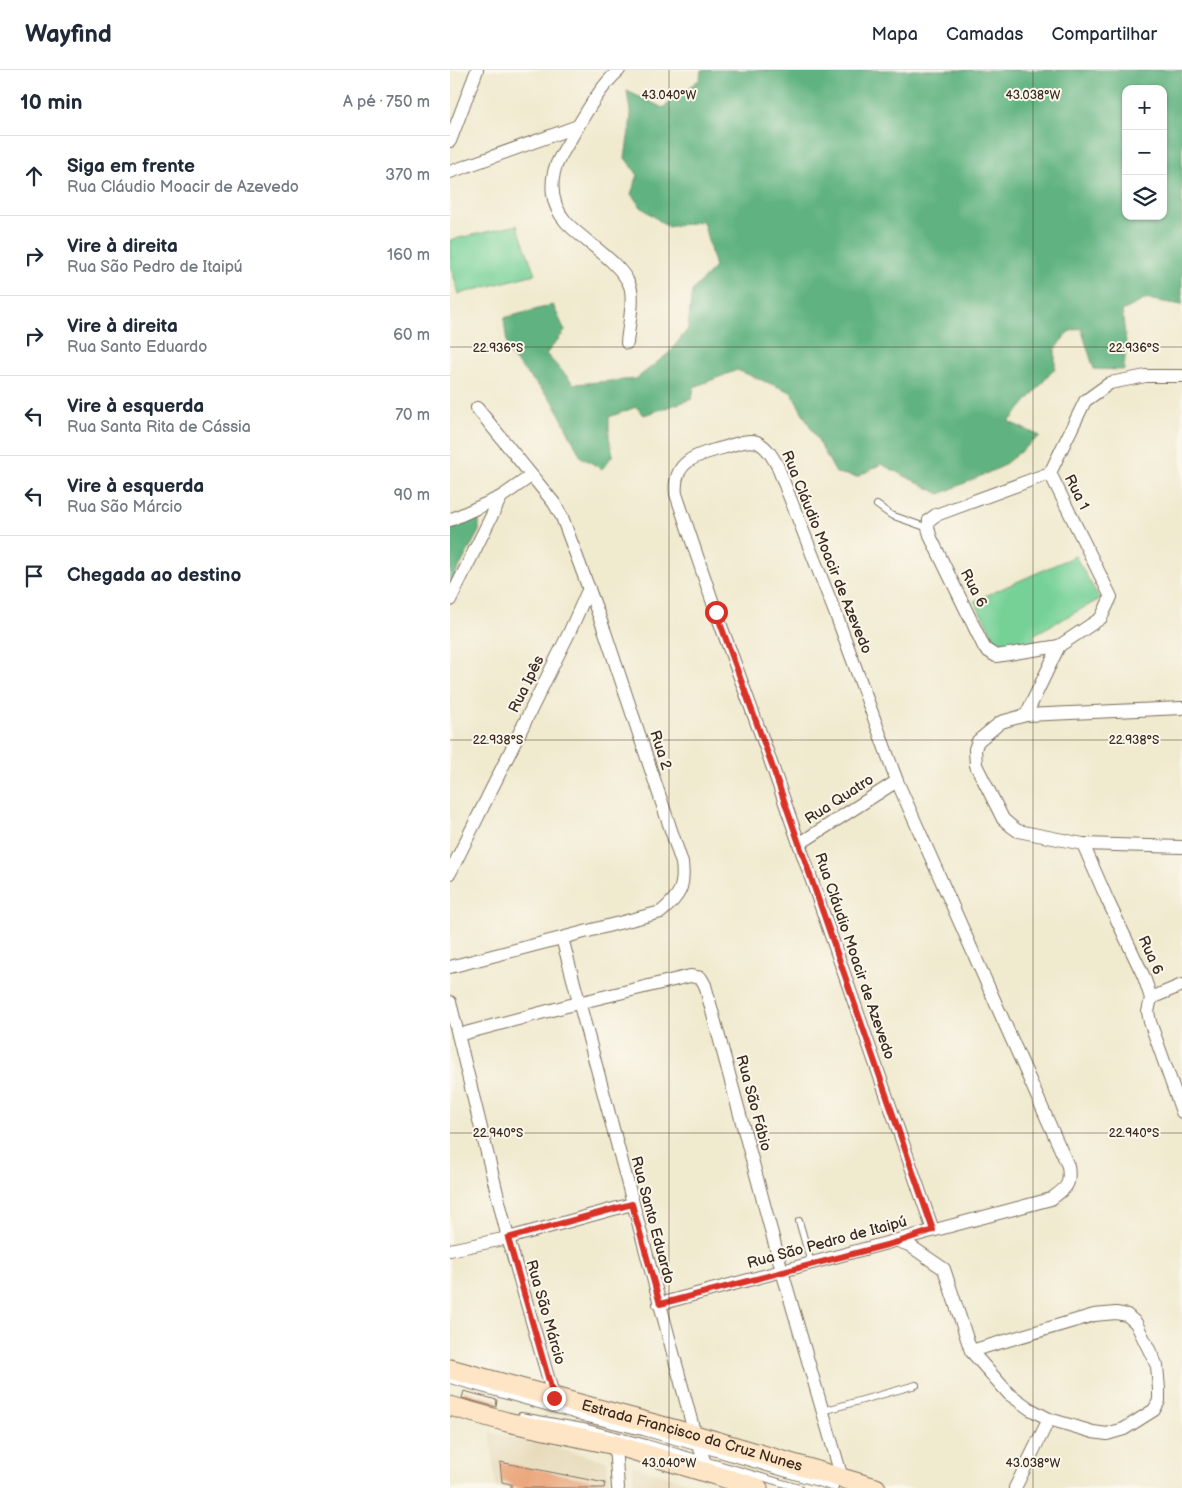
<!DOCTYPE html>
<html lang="pt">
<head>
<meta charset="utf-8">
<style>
  body { margin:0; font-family:"Balsamiq Sans",sans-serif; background:#f2f2f3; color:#1f2937 }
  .controls { position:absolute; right:15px; top:15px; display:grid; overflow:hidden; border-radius:10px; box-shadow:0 1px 4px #0004 }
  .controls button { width:45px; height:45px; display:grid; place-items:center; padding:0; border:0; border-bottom:1px solid #e0e1e3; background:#fff; color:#1f2937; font:25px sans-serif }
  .stop { position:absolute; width:15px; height:15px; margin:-11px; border:4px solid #d93025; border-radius:50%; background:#fff }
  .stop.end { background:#d93025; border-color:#fff; box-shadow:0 1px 5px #0008 }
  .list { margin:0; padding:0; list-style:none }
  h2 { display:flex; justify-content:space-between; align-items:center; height:65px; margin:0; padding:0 20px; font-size:21px }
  h2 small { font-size:16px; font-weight:400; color:#747a83 }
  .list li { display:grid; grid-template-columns:32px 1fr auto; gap:15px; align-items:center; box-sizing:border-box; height:80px; padding:0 20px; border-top:1px solid #e0e1e3 }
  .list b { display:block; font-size:19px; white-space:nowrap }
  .list p { margin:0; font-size:16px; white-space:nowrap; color:#747a83 }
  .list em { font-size:16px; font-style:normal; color:#747a83 }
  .icon { flex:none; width:28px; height:28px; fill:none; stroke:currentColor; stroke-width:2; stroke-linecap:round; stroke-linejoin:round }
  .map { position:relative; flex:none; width:732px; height:1418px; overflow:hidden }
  header { display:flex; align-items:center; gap:30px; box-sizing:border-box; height:70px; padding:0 25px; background:#fff; border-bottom:1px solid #e0e1e3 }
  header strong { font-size:24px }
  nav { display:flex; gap:28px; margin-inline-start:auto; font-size:18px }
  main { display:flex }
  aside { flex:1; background:#fff }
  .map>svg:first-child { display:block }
</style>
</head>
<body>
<header>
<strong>Wayfind</strong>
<nav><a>Mapa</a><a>Camadas</a><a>Compartilhar</a></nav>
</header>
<main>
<aside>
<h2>10 min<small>A pé · 750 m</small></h2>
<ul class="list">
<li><svg class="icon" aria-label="ahead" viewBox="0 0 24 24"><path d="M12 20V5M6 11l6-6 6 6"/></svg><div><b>Siga em frente</b><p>Rua Cláudio Moacir de Azevedo</p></div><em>370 m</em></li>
<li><svg class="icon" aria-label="right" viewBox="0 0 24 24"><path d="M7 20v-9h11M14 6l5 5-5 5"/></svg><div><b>Vire à direita</b><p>Rua São Pedro de Itaipú</p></div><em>160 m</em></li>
<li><svg class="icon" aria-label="right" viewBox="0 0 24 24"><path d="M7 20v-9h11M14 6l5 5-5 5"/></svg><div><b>Vire à direita</b><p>Rua Santo Eduardo</p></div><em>60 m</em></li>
<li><svg class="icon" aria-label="left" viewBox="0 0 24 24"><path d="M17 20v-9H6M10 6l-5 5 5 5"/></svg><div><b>Vire à esquerda</b><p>Rua Santa Rita de Cássia</p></div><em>70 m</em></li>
<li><svg class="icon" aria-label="left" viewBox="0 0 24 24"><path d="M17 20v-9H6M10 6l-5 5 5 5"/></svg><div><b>Vire à esquerda</b><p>Rua São Márcio</p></div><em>90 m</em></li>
<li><svg class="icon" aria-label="arrive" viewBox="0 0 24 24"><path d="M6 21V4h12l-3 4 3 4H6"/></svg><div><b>Chegada ao destino</b></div></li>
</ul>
</aside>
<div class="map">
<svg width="732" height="1418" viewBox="0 0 732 1418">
  <rect width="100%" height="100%" fill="#fbf7ec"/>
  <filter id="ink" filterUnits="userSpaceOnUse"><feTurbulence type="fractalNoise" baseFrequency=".02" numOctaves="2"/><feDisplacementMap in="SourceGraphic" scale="10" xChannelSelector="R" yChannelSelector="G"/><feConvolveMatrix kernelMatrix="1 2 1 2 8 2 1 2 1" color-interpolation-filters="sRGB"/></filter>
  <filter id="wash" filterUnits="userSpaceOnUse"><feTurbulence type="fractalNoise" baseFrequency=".0096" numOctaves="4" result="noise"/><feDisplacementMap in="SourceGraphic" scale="20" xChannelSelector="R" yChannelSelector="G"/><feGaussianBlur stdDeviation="1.12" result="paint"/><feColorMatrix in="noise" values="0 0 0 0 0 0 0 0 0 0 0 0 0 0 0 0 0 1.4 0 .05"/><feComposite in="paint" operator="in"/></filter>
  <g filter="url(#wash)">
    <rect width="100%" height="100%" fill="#f0eacf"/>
    <!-- built -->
    <g fill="#e7daba">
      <path d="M40 1362 157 1391 160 1418H46Z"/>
      <path d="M183 1396 253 1416 252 1418H184Z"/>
    </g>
    <!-- green -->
    <g fill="#76d197" stroke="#587e5a">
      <path d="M67 155 85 204 9 224 0 194V170Z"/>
      <path d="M625 486 650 529 583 565 585 570 553 583 524 531Z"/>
    </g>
    <!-- forest -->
    <g fill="#60b380" stroke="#4e6e4f" fill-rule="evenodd">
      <path d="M251 0H732V235L696 229 672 241 676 273 674 300 644 299 631 258 618 262 605 279V298L559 352 590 366 551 397 490 424 431 394 407 407 386 403 341 322 287 300 244 317 242 329 194 345 186 337 159 347V367L163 385 152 399 131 387 104 333 58 283 54 248 103 235 115 261 96 284 124 314 186 309 219 283 238 259 242 221 265 197 253 151 218 157 191 137 181 124 188 105 175 88 181 48 177 21 213 38 250 9ZM676 19H713V146H676Z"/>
      <path d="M29 446V461L0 514V459Z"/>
    </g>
    <g id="blocks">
      <!-- building -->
      <g fill="#e99e6f">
        <path d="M14 1321 47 1330 46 1337 12 1328Z"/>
        <path d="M50 1392 155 1413 154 1418H61V1414L52 1412Z"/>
      </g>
    </g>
  </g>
  <g filter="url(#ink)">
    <use href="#blocks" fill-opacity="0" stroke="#7a6d5c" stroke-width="1"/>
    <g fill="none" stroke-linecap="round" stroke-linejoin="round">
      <defs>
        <g id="lane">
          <path d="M427 435 441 445 478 458"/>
          <path d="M349 1151 361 1193"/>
          <path d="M0 1310 138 1349 193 1362 249 1378 385 1418"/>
          <path d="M373 1341 466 1315"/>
          <path d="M71 1346 133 1357 196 1373 349 1418"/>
        </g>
        <g id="street">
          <path d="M169 0C147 20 132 50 117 75 112 84 106 92 104 102 100 121 103 137 116 152 133 171 171 192 180 216 185 230 178 258 177 273"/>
          <path d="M0 71 27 0"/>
          <path d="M0 102 128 56"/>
          <path d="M600 403 486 445 479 450 478 458 481 468 535 579 546 586 609 576 576 645 551 652 528 671 525 679 526 695 553 749 561 756 568 761 633 774 732 777"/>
          <path d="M0 450 51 427 81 406"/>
          <path d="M0 530 51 427"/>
          <path d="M609 576 651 548 661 527 600 403 635 331 660 313 696 306H732"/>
          <path d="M576 645 732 638"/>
          <path d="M349 774 447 711"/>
          <path d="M633 774 657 829 694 907 701 928"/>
          <path d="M0 803 119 563 139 518"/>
          <path d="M112 868 245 1365 254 1390 261 1403"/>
          <path d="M0 897 211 842C230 826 235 817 232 793L155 562 112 447 104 433 27 338"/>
          <path d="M732 915 701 928 698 942 700 952 732 1042"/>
          <path d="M0 932 58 1168 104 1328"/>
          <path d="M8 965 128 933 240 906 251 908 255 915 332 1201 392 1408"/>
          <path d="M448 1171 459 1175 494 1199 521 1281 559 1324 580 1339 599 1349 643 1362 657 1364 674 1359 704 1340 709 1331V1319L707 1296 686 1253 677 1245 666 1243 644 1245 521 1281"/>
          <path d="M0 1180 58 1168 182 1134"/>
          <path d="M209 1234 601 1129C616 1118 621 1116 618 1096L447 711 388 550 327 395C322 386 317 377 307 372 297 369 286 374 276 377 249 384 222 390 226 424L266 542 318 684 483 1160"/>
          <path d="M165 1375 168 1418"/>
          <path d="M565 1418 599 1349"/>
        </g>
        <g id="secondary">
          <path id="s1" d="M0 1299 245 1365 426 1418"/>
          <path d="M0 1336 57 1352 165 1375 308 1418"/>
        </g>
      </defs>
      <!-- lane casing -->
      <use href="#lane" stroke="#7a6d5c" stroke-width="8"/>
      <!-- street casing -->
      <use href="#street" stroke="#7a6d5c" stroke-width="14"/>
      <!-- secondary casing -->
      <use href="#secondary" stroke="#7a6d5c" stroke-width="21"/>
      <!-- lane -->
      <use href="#lane" stroke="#fff" stroke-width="6"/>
      <!-- street -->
      <use href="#street" stroke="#fff" stroke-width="12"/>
      <!-- secondary -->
      <use href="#secondary" stroke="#fee5c5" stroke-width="19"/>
    </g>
  </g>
  <g fill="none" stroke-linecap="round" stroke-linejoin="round" filter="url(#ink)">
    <!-- route -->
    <path stroke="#d93025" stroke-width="6" d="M104 1328 58 1168 182 1134 210 1234 448 1172 483 1160 318 684 266 542"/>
  </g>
  <!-- ticks -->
  <path fill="none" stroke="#3b2a1e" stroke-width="1" stroke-opacity="0.45" d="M219 0V1418M583 0V1418M0 277H732M0 670H732M0 1063H732"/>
  <g text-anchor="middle" stroke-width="4" stroke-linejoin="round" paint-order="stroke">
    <!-- street labels -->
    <g font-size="15" fill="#3b2a1e" stroke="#fbf7ec">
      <text transform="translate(627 422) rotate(64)" y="5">Rua 1</text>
      <text transform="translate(377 482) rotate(68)" y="5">Rua Cláudio Moacir de Azevedo</text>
      <text transform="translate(524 518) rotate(63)" y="5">Rua 6</text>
      <text transform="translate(76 614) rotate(-64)" y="5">Rua Ipês</text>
      <text transform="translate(211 680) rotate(72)" y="5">Rua 2</text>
      <text transform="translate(389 729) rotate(-33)" y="5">Rua Quatro</text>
      <text transform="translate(701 885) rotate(66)" y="5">Rua 6</text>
      <text transform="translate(405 886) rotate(71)" y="5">Rua Cláudio Moacir de Azevedo</text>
      <text transform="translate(304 1033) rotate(75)" y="5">Rua São Fábio</text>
      <text transform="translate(203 1150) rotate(75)" y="5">Rua Santo Eduardo</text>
      <text transform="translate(377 1172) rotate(-15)" y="5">Rua São Pedro de Itaipú</text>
      <text transform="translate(96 1242) rotate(74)" y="5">Rua São Márcio</text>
      <text dy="5" stroke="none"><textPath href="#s1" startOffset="251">Estrada Francisco da Cruz Nunes</textPath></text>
    </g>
  </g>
  <g font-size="12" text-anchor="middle" fill="#3b2a1e" stroke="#fbf7ec" stroke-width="4" stroke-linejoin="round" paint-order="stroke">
    <text x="219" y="29">43.040°W</text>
    <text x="583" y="29">43.038°W</text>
    <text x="48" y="282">22.936°S</text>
    <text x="684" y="282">22.936°S</text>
    <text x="48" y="674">22.938°S</text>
    <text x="684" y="674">22.938°S</text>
    <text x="48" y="1067">22.940°S</text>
    <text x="684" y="1067">22.940°S</text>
    <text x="219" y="1397">43.040°W</text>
    <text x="583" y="1397">43.038°W</text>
  </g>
</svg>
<div class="controls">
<button>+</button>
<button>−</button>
<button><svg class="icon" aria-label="layers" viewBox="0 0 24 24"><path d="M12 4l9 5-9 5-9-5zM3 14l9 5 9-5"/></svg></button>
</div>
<div class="stop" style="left:266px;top:542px"></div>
<div class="stop end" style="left:104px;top:1328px"></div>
</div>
</main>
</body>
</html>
